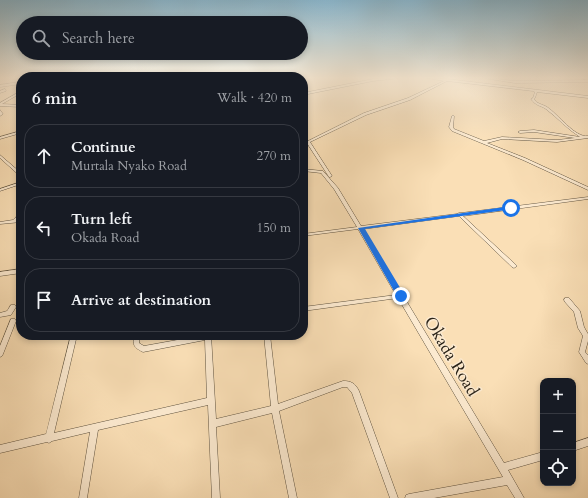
<!DOCTYPE html>
<html lang="en">
<head>
<meta charset="utf-8">
<style>
  body { margin:0; font-family:Cardo,serif; background:#242831; color:#f1f3f6 }
  .controls { position:absolute; right:12px; bottom:12px; display:grid; overflow:hidden; border-radius:8px; box-shadow:0 2px 6px #0003 }
  .controls button { width:36px; height:36px; display:grid; place-items:center; padding:0; border:0; border-bottom:1px solid #363941; background:#171b24; color:#f1f3f6; font:20px sans-serif }
  .stop { position:absolute; width:12px; height:12px; margin:-9px; border:3px solid #1a73e8; border-radius:50%; background:#fff }
  .stop.end { background:#1a73e8; border-color:#fff; box-shadow:0 1px 4px #0008 }
  .list { margin:0; padding:0; list-style:none }
  h2 { display:flex; justify-content:space-between; align-items:center; height:52px; margin:0; padding:0 16px; font-size:17px }
  h2 small { font-size:13px; font-weight:400; color:#9ea1a6 }
  .list li { display:grid; grid-template-columns:26px 1fr auto; gap:12px; align-items:center; box-sizing:border-box; height:64px; margin:0 8px 8px; padding:0 8px; border:1px solid #363941; border-radius:16px }
  .list b { display:block; font-size:15px; white-space:nowrap }
  .list p { margin:0; font-size:13px; white-space:nowrap; color:#9ea1a6 }
  .list em { font-size:13px; font-style:normal; color:#9ea1a6 }
  .icon { flex:none; width:22px; height:22px; fill:none; stroke:currentColor; stroke-width:2; stroke-linecap:round; stroke-linejoin:round }
  .map { position:relative; flex:none; width:588px; height:498px; overflow:hidden }
  .search { position:absolute; background:#171b24; box-shadow:0 2px 6px #0003; left:16px; top:16px; width:292px; height:44px; display:flex; align-items:center; gap:10px; box-sizing:border-box; padding:0 14px; border-radius:22px; color:#9ea1a6; font-size:15px }
  .panel { position:absolute; background:#171b24; box-shadow:0 2px 6px #0003; left:16px; top:72px; width:292px; height:268px; border-radius:16px }
  .map>svg:first-child { display:block }
</style>
</head>
<body>
<div class="map">
<svg width="588" height="498" viewBox="0 0 588 498">
  <rect width="100%" height="100%" fill="#fadfb6"/>
  <filter id="stains"><feTurbulence type="fractalNoise" baseFrequency=".005" numOctaves="4"/><feColorMatrix values="0 0 0 0 .2 0 0 0 0 .09 0 0 0 0 .02 0 0 0 .5 -.17"/></filter>
  <radialGradient id="worn" r=".72"><stop offset=".6" stop-color="#630" stop-opacity="0"/><stop offset="1" stop-color="#630" stop-opacity=".3"/></radialGradient>
  <g fill="none" stroke-linecap="round" stroke-linejoin="round">
    <defs>
      <g id="minor">
        <path d="M393 78H399L373 81 303 95V93L373 79Z"/>
        <path d="M427 78 447 79 588 96V98L537 92 535 98 534 99C537 104 542 104 547 107 558 114 575 138 588 136V138L557 142 502 139 487 143 525 158 588 187V190L523 160 452 131 449 127 452 116 453 115 454 116 453 127 454 129 484 141 502 137 557 140 575 138 534 132 520 133 518 132 520 131 534 130 580 137C567 129 558 118 546 109 540 105 536 106 531 99L533 98 535 92 533 91 447 81 410 100 366 115 310 142 332 176 330 177H329L303 137V134H304L308 141 364 113 408 98 444 81Z"/>
        <path d="M484 78H488L515 81 588 80V82L515 83Z"/>
        <path d="M21 82V84L0 87V85Z"/>
        <path d="M5 89 6 91 0 93V91Z"/>
        <path d="M21 91V93L2 104 21 105V107L0 106V103Z"/>
        <path d="M0 110 3 114 0 116Z"/>
        <path d="M21 131V133L0 139V137Z"/>
        <path d="M0 155 21 173V176H20L0 158Z"/>
        <path d="M303 169 323 171 338 188 361 226 457 214 459 213H461L588 197V199L463 216 516 265 517 266 514 268 512 267 459 216 363 229 402 294H403L404 297 504 463 543 452V460L508 470 524 498H515L507 485 434 498H405L406 495 409 494 503 477 398 298 303 311V307L396 295 358 229 303 236V234L357 227 334 189 321 173 303 171Z"/>
        <path d="M21 182V184L0 191V189Z"/>
        <path d="M19 214H21V218L19 220H21V222L0 224V222L13 220Z"/>
        <path d="M21 269V273L0 276V272Z"/>
        <path d="M565 298H569L580 311 584 327 588 334V341L585 352 588 355V364L586 363 579 352 583 336 578 328 574 312 565 302 564 300Z"/>
        <path d="M11 305H15L16 307 11 315 0 317V313L7 311Z"/>
        <path d="M11 319H15L16 321 3 354 2 356 0 357V346Z"/>
        <path d="M71 335H77L54 433 207 398 205 340 143 352C133 347 133 345 134 335H140L139 343 144 346 205 335H211L216 419 271 406 264 335H270L278 404 343 381C351 381 355 383 359 391L398 498H390L352 393 347 387H343L279 411 297 498H289L272 413 216 427 220 498H212L208 405 98 430 87 498H79L90 432 52 441 49 443 47 442 0 453V445L46 434Z"/>
        <path d="M588 438V446L573 451V443Z"/>
      </g>
      <path id="major" d="M584 78H588V80L584 79Z"/>
    </defs>
    <!-- minor casing -->
    <use href="#minor" stroke="#5f5340" stroke-width="1"/>
    <!-- major casing -->
    <use href="#major" stroke="#2b2419" stroke-width="2"/>
    <!-- minor -->
    <use href="#minor" fill="#fcead0" fill-rule="evenodd"/>
    <!-- major -->
    <use href="#major" fill="#edc07b" fill-rule="evenodd"/>
  </g>
  <!-- sky -->
  <linearGradient id="sky" x2="0" y2="1"><stop stop-color="#8ab8d0"/><stop offset="0.53" stop-color="#fdf1de"/><stop offset="1" stop-color="#fdf1de" stop-opacity="0"/></linearGradient>
  <rect width="588" height="147" fill="url(#sky)"/>
  <!-- route -->
  <path fill="#1a73e8" d="M511 206 513 209 365 229 405 296 401 299 398 298 358 228Z"/>
  <g text-anchor="middle" stroke-width="3" stroke-linejoin="round" paint-order="stroke">
    <!-- near-street labels -->
    <g font-size="17" fill="#2b2419" stroke="#fcead0">
      <text transform="translate(452 356) rotate(59)" y="6">Okada Road</text>
    </g>
  </g>
  <rect width="100%" height="100%" filter="url(#stains)"/>
  <rect width="100%" height="100%" fill="url(#worn)"/>
</svg>
<div class="controls">
<button>+</button>
<button>−</button>
<button><svg class="icon" aria-label="locate" viewBox="0 0 24 24"><circle cx="12" cy="12" r="6"/><path d="M12 2v4M12 18v4M2 12h4M18 12h4"/></svg></button>
</div>
<div class="stop" style="left:511px;top:208px"></div>
<div class="stop end" style="left:401px;top:296px"></div>
<div class="search"><svg class="icon" aria-label="search" viewBox="0 0 24 24"><circle cx="10" cy="10" r="6"/><path d="M15 15l6 6"/></svg>Search here</div>
<section class="panel">
<h2>6 min<small>Walk · 420 m</small></h2>
<ul class="list">
<li><svg class="icon" aria-label="ahead" viewBox="0 0 24 24"><path d="M12 20V5M6 11l6-6 6 6"/></svg><div><b>Continue</b><p>Murtala Nyako Road</p></div><em>270 m</em></li>
<li><svg class="icon" aria-label="left" viewBox="0 0 24 24"><path d="M17 20v-9H6M10 6l-5 5 5 5"/></svg><div><b>Turn left</b><p>Okada Road</p></div><em>150 m</em></li>
<li><svg class="icon" aria-label="arrive" viewBox="0 0 24 24"><path d="M6 21V4h12l-3 4 3 4H6"/></svg><div><b>Arrive at destination</b></div></li>
</ul>
</section>
</div>
</body>
</html>
